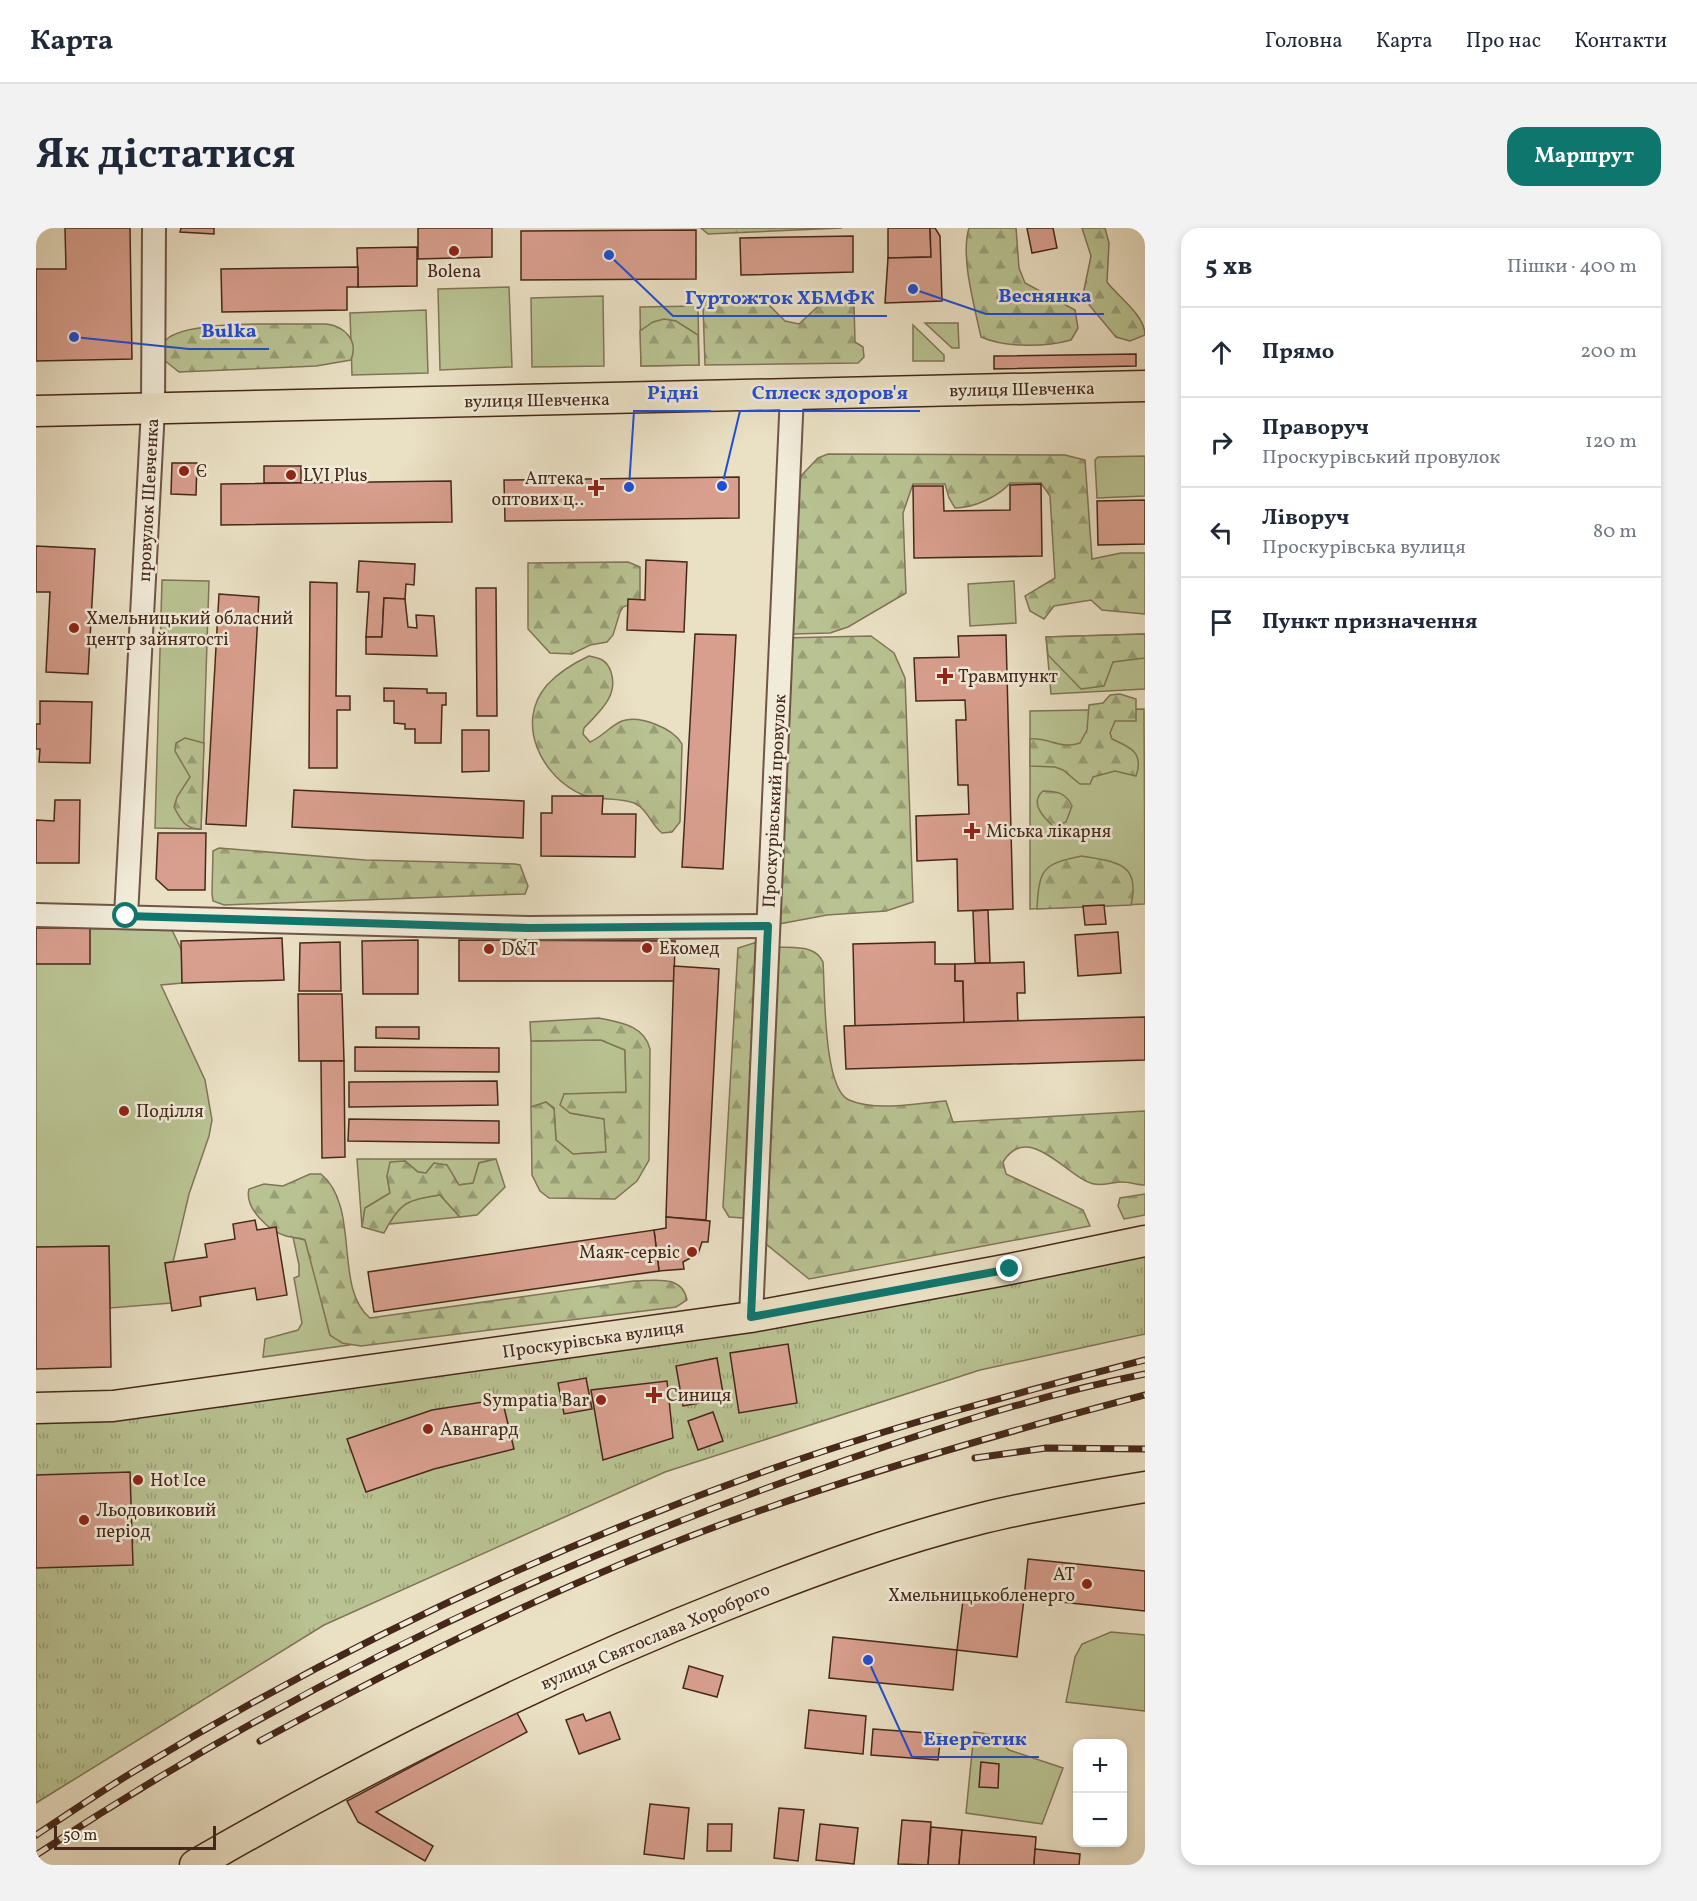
<!DOCTYPE html>
<html lang="uk">
<head>
<meta charset="utf-8">
<style>
  body { margin:0; font-family:Vollkorn,serif; background:#f2f2f3; color:#1f2937 }
  .controls { position:absolute; right:18px; bottom:18px; display:grid; overflow:hidden; border-radius:12px; box-shadow:0 3px 9px #0003 }
  .controls button { width:54px; height:54px; display:grid; place-items:center; padding:0; border:0; border-bottom:2px solid #e0e1e3; background:#fff; color:#1f2937; font:30px sans-serif }
  .scale { position:absolute; left:18px; bottom:15px; width:162px; box-sizing:border-box; padding-left:6px; border:3px solid #46281a; border-top:0; font-size:16px; line-height:21px; white-space:nowrap; color:#46281a; -webkit-text-stroke:4px #f1ebd9; paint-order:stroke }
  .stop { position:absolute; width:18px; height:18px; margin:-14px; border:4px solid #0f766e; border-radius:50%; background:#fff }
  .stop.end { background:#0f766e; border-color:#fff; box-shadow:0 2px 6px #0008 }
  .list { margin:0; padding:0; list-style:none }
  h2 { display:flex; justify-content:space-between; align-items:center; height:78px; margin:0; padding:0 24px; font-size:26px }
  h2 small { font-size:20px; font-weight:400; color:#747a83 }
  .list li { display:grid; grid-template-columns:39px 1fr auto; gap:18px; align-items:center; box-sizing:border-box; height:90px; padding:0 24px; border-top:2px solid #e0e1e3 }
  .list b { display:block; font-size:22px; white-space:nowrap }
  .list p { margin:0; font-size:20px; white-space:nowrap; color:#747a83 }
  .list em { font-size:20px; font-style:normal; color:#747a83 }
  .icon { flex:none; width:33px; height:33px; fill:none; stroke:currentColor; stroke-width:2; stroke-linecap:round; stroke-linejoin:round }
  .map { position:relative; flex:none; width:1109px; height:1637px; overflow:hidden; border-radius:18px }
  header { display:flex; align-items:center; gap:36px; box-sizing:border-box; height:84px; padding:0 30px; background:#fff; border-bottom:2px solid #e0e1e3 }
  header strong { font-size:28px }
  nav { display:flex; gap:33px; margin-inline-start:auto; font-size:21px }
  .intro { display:flex; align-items:center; justify-content:space-between; box-sizing:border-box; height:144px; padding:0 36px }
  h1 { margin:0; font-size:42px }
  .button { padding:15px 27px; border-radius:18px; background:#0f766e; color:#fff; font-size:21px; font-weight:700 }
  main { display:flex; gap:36px; padding:0 36px }
  aside { flex:1; background:#fff; border-radius:18px; box-shadow:0 3px 9px #0003 }
  .map>svg:first-child { display:block }
</style>
</head>
<body>
<header>
<strong>Карта</strong>
<nav><a>Головна</a><a>Карта</a><a>Про нас</a><a>Контакти</a></nav>
</header>
<div class="intro"><h1>Як дістатися</h1><a class="button">Маршрут</a></div>
<main>
<div class="map">
<svg width="1109" height="1637" viewBox="0 0 1109 1637">
  <defs>
    <pattern id="forest-firs" width="22" height="20" patternUnits="userSpaceOnUse" patternTransform="scale(1.5)"><rect width="22" height="20" fill="#b9c292"/><path d="M5 1l3.5 6h-7zM16 11l3.5 6h-7z" fill="#989e76"/></pattern>
    <pattern id="park-tufts" width="24" height="20" patternUnits="userSpaceOnUse" patternTransform="scale(1.5)"><rect width="24" height="20" fill="#b9c292"/><path d="M3 7l-1-3M5 7V3M7 7l1-3M15 17l-1-3M17 17v-4M19 17l1-3" fill="none" stroke="#989e76"/></pattern>
  </defs>
  <rect width="100%" height="100%" fill="#eae0c4"/>
  <filter id="stains"><feTurbulence type="fractalNoise" baseFrequency=".00333" numOctaves="4"/><feColorMatrix values="0 0 0 0 .2 0 0 0 0 .09 0 0 0 0 .02 0 0 0 .5 -.17"/></filter>
  <radialGradient id="worn" r=".72"><stop offset=".6" stop-color="#630" stop-opacity="0"/><stop offset="1" stop-color="#630" stop-opacity=".3"/></radialGradient>
  <!-- green -->
  <g fill="#b9c292" stroke="#807556" stroke-width="1.5">
    <path d="M473 59 476 139 404 142 402 61Z"/>
    <path d="M567 68 568 138 496 139 495 70Z"/>
    <path d="M662 78 663 137 605 138 604 79Z"/>
    <path d="M390 82 392 145 316 147 314 85Z"/>
    <path d="M889 95H922L923 120H916Z"/>
    <path d="M877 97 908 127V133H877Z"/>
    <path d="M1109 228V268L1061 270 1059 232 1062 229Z"/>
    <path d="M126 352 173 353 165 601 119 600Z"/>
    <path d="M978 353 980 395 934 398 932 356Z"/>
    <path d="M1109 406V461L1015 466 1010 409Z"/>
    <path d="M1108 481 1109 676 994 681V483Z"/>
    <path d="M0 700 136 702 146 723V755L125 757 169 852 176 892 173 908 153 966 137 1034 129 1035 135 1075 74 1080 73 1018 0 1019Z"/>
    <path d="M565 812 589 822 590 865 528 866 534 885 569 891 570 924 537 926 520 912 518 880 510 874 495 879V813Z"/>
    <path d="M321 931H460L443 935 438 955 422 957 398 935 390 945 382 944 369 933 351 948 354 965 329 980 326 999Z"/>
    <path d="M404 967 424 989 353 996C366 971 378 971 404 967Z"/>
    <path d="M257 1009 269 1012 272 1019 294 1107 313 1117 227 1129 229 1111 262 1102 266 1095 258 1050 263 1048V1037Z"/>
    <path d="M1075 1404 1109 1407V1483L1030 1474 1039 1429 1046 1416Z"/>
    <path d="M938 1504 956 1507 973 1522 1027 1540 1006 1596 930 1585Z"/>
  </g>
  <!-- forest -->
  <g fill="url(#forest-firs)" stroke="#807556" stroke-width="1.5">
    <path d="M665 0H806L672 6Z"/>
    <path d="M933 0H980L983 40 989 55 1039 82 1042 100 1035 112C1010 119 970 120 945 109 939 80 924 29 933 0Z"/>
    <path d="M1046 0H1069L1073 15 1071 54C1082 69 1109 87 1109 107L1094 113 1080 109 1049 72 1048 62 1055 28Z"/>
    <path d="M808 70 818 76 819 114 827 119 828 129 822 135 669 137 667 77 672 71 732 76 749 93 763 96 790 71Z"/>
    <path d="M628 91 640 93 662 107 663 137 605 138 604 103 617 94Z"/>
    <path d="M290 96C308 98 323 112 315 132L280 138 143 144 128 132C128 125 126 114 132 110 157 91 257 97 290 96Z"/>
    <path d="M792 226 1029 227 1049 232 1056 331 1085 325H1109V386L1066 382 1055 372 1018 378 1008 391 994 383 989 368 1019 350 1014 268 1005 255H974C962 269 937 280 919 280L913 270 909 256H877L867 285 870 365 812 399 794 405 758 406 753 397 763 250 782 230Z"/>
    <path d="M592 334 604 339V372L587 379 584 384 577 407 571 414 554 417 536 426 514 425 492 401V335Z"/>
    <path d="M1109 406V430L1077 434 1068 458 1045 461 1012 427 1010 409Z"/>
    <path d="M835 408 858 425 869 450 877 674 850 683 791 687 732 698 745 410Z"/>
    <path d="M553 428C564 430 571 432 575 444 583 468 563 484 548 500L547 506 554 514C566 509 574 498 586 493 604 487 637 500 646 516L644 594 636 604 626 605C615 597 612 581 598 575 582 569 563 573 547 567 506 550 478 495 511 457 523 444 538 435 553 428Z"/>
    <path d="M1084 466 1100 471V493H1079L1074 505 1076 511C1091 518 1109 523 1100 548L1079 543 1057 549 1054 556H1044L1027 542 1019 539 994 538V511C1012 509 1025 522 1044 515L1051 502 1053 477 1067 475 1074 467Z"/>
    <path d="M149 510 168 515 165 601C149 601 145 592 138 579L141 569 154 549 139 523 140 515Z"/>
    <path d="M1007 563C1021 563 1030 565 1036 578L1030 594 1018 599C1008 590 993 575 1007 563Z"/>
    <path d="M183 620 329 632 479 636 484 637 492 658 489 666 188 677 177 673 176 666 177 623Z"/>
    <path d="M1046 628C1079 634 1105 634 1095 677L1001 681C1003 640 1007 636 1046 628Z"/>
    <path d="M721 714C741 726 776 710 787 734 789 761 787 861 813 872 841 884 880 875 910 873L917 894 1109 883V957C1101 957 1094 954 1086 954 1077 954 1067 958 1058 956 1032 951 993 892 967 934L970 946 1047 982 1054 998 773 1051 719 1007V983L707 990 693 989 687 979 702 720Z"/>
    <path d="M563 790C585 795 608 797 614 821L613 932 601 953 579 971 513 970 504 963 496 947 495 879 510 874 518 881 520 912 537 926 570 924 568 891 534 885 524 877 528 866 590 864 589 822 565 812 495 813 494 794Z"/>
    <path d="M460 931 469 959 441 987 424 989 404 967C371 972 364 974 348 1005L326 999 329 980 354 965 351 948 354 934 369 933 382 944 390 945 398 935 411 937 423 957 437 955 443 935Z"/>
    <path d="M274 946H285C325 979 297 1060 334 1090L598 1053C618 1053 646 1046 651 1072L640 1079 325 1118 306 1115 294 1107 269 1012C263 1009 256 1010 250 1008 233 1003 208 980 213 961L228 956 247 958Z"/>
    <path d="M1109 966V987L1088 991 1082 978 1084 970Z"/>
  </g>
  <!-- park -->
  <path fill="url(#park-tufts)" stroke="#807556" stroke-width="1.5" d="M1109 1024V1106L944 1142 629 1244 288 1397 0 1575V1190Z"/>
  <!-- building -->
  <g fill="#d89f8e" stroke="#46281a" stroke-width="1.5">
    <path d="M29 0H94L96 131 0 133V41H30Z"/>
    <path d="M145 0H178V6L144 4Z"/>
    <path d="M382 0H456V29L382 31Z"/>
    <path d="M852 0H894L895 29 852 30Z"/>
    <path d="M894 0H899L904 8 906 73 849 75 852 30 895 29Z"/>
    <path d="M991 0H1017L1021 20 996 25Z"/>
    <path d="M660 2V51L485 52V3Z"/>
    <path d="M817 8V44L705 47 704 10Z"/>
    <path d="M381 19V58L322 59 321 20Z"/>
    <path d="M322 39V59H311V82L186 84 185 41Z"/>
    <path d="M1100 126V138L958 141V128Z"/>
    <path d="M136 235H161L160 267 135 266Z"/>
    <rect x="228" y="238" width="37" height="17"/>
    <path d="M703 249V290L469 293 468 252Z"/>
    <path d="M415 253 416 294 185 297V256Z"/>
    <path d="M1005 256 1006 328 878 330 877 258H907L908 283 974 282V257Z"/>
    <path d="M1109 272V316L1062 317 1061 273Z"/>
    <path d="M0 318 59 321 52 446 10 444 14 364H0Z"/>
    <path d="M610 332 651 334 648 404 591 402 592 371 609 372Z"/>
    <path d="M323 333 379 336 378 357 370 356 369 371 348 370 346 409H330L333 364H321Z"/>
    <path d="M274 354 301 355 300 468H314V482H301V540H273Z"/>
    <path d="M440 360H460L461 488H441Z"/>
    <path d="M183 366 223 369 210 598 170 596Z"/>
    <path d="M348 370 369 371 372 399 381 400 380 387 398 388 401 428 330 426V409H346Z"/>
    <path d="M659 406 700 407 687 641 646 639Z"/>
    <path d="M970 407 977 681 922 683 921 631 881 633 880 588 933 586 932 557H922L920 492H930L929 472 880 473 878 430 923 429 922 408Z"/>
    <path d="M348 460 391 461V465H410V477H406L405 515H379V501H369V496L358 495V473H348Z"/>
    <path d="M4 473 56 474 54 535 3 534 4 521H0V496H4Z"/>
    <path d="M426 502H453V543L426 544Z"/>
    <path d="M258 562 488 573 487 610 256 599Z"/>
    <path d="M516 568H567L566 586H600L599 629 505 628V585H516Z"/>
    <path d="M19 572H44L43 635H0V592L18 593Z"/>
    <path d="M122 605H170L169 662H132L120 651Z"/>
    <path d="M1068 677 1070 696 1049 697 1047 678Z"/>
    <path d="M952 682 954 735H939L937 683Z"/>
    <rect x="0" y="700" width="54" height="36"/>
    <path d="M1082 704 1085 745 1042 748 1039 707Z"/>
    <path d="M246 710 248 752 146 755 145 713Z"/>
    <path d="M382 712V766H327L326 713Z"/>
    <path d="M423 712 639 713 638 753H423Z"/>
    <path d="M304 714 305 763H263L264 715Z"/>
    <path d="M899 714V736H919V753H927L928 795 819 798 817 716Z"/>
    <path d="M988 734 989 765H981L982 793 928 795 927 753H919V736Z"/>
    <path d="M638 738 683 741 670 992 630 989Z"/>
    <path d="M262 766H306L308 833H263Z"/>
    <path d="M1109 789V832L810 841 808 798Z"/>
    <path d="M340 799H383V811L340 810Z"/>
    <path d="M319 819 463 820V844L319 843Z"/>
    <path d="M285 833H308L309 929 286 930Z"/>
    <path d="M461 853 462 877 313 879V854Z"/>
    <path d="M313 891 463 893V915L312 913Z"/>
    <path d="M630 989 674 993 672 1014H666L662 1026 647 1034 648 1041 623 1043 618 1002 630 1000Z"/>
    <path d="M219 992 221 1002 240 999 251 1067 221 1072 219 1060 164 1069 165 1078 136 1083 129 1035 171 1029 169 1016 199 1011 197 996Z"/>
    <path d="M618 1002 623 1043 338 1084 332 1044Z"/>
    <path d="M73 1018 75 1139 0 1141V1019Z"/>
    <path d="M752 1116 761 1175 703 1185 694 1125Z"/>
    <path d="M681 1130 688 1171 647 1178 640 1138Z"/>
    <path d="M550 1150 556 1181 528 1186 522 1155Z"/>
    <path d="M631 1153 637 1210 567 1232 555 1162Z"/>
    <path d="M466 1171 478 1221 398 1241 330 1264 311 1211 396 1182Z"/>
    <path d="M677 1184 687 1213 662 1222 652 1193Z"/>
    <path d="M94 1244 97 1337 0 1340V1247Z"/>
    <path d="M992 1331 1109 1343V1383L988 1370Z"/>
    <path d="M928 1364 988 1371 981 1429 921 1422Z"/>
    <path d="M797 1409 921 1422 917 1462 793 1450Z"/>
    <path d="M653 1438 687 1448 681 1469 647 1460Z"/>
    <path d="M773 1482 830 1488 827 1526 769 1520Z"/>
    <path d="M480 1483 491 1504 340 1584 397 1618 389 1633 322 1594 311 1573Z"/>
    <path d="M574 1484 584 1511 543 1526 530 1492 547 1486 550 1493Z"/>
    <path d="M837 1501 905 1506 902 1532 835 1527Z"/>
    <path d="M945 1534 963 1536 962 1560 943 1559Z"/>
    <path d="M614 1576 653 1580 648 1631 608 1626Z"/>
    <path d="M743 1580 768 1582 762 1633 738 1630Z"/>
    <path d="M866 1592 895 1594 892 1637 862 1636Z"/>
    <path d="M672 1596H696L695 1623H671Z"/>
    <path d="M784 1596 822 1600 818 1636 780 1632Z"/>
    <path d="M895 1599 926 1602 923 1637H892Z"/>
    <path d="M926 1602 1000 1609 998 1637H923Z"/>
    <path d="M999 1621 1044 1626 1043 1637H998Z"/>
  </g>
  <g fill="none" stroke-linecap="round" stroke-linejoin="round">
    <defs>
      <g id="minor">
        <path d="M0 687 493 700 732 698"/>
        <path d="M90 688 117 181 118 0"/>
        <path d="M715 1089 756 166"/>
      </g>
      <g id="major">
        <path d="M0 183 1109 158"/>
        <path d="M0 1180 77 1178 715 1089 974 1041 1109 1013"/>
        <path d="M159 1637C331 1538 507 1449 692 1376 775 1343 859 1312 947 1290 1000 1277 1055 1268 1109 1259"/>
      </g>
    </defs>
    <!-- minor casing -->
    <use href="#minor" stroke="#6f5644" stroke-width="26"/>
    <!-- major casing -->
    <use href="#major" stroke="#46281a" stroke-width="33"/>
    <!-- minor -->
    <use href="#minor" stroke="#f1ebd9" stroke-width="22"/>
    <!-- major -->
    <use href="#major" stroke="#eae0c4" stroke-width="30"/>
    <defs>
      <g id="rail">
        <path d="M939 1230 1010 1220 1109 1221"/>
        <path d="M224 1513C375 1431 531 1353 692 1294 829 1244 969 1204 1109 1167"/>
        <path d="M0 1607C32 1586 64 1564 97 1544 300 1421 517 1318 741 1239 861 1197 985 1164 1109 1132"/>
        <path d="M0 1627C242 1467 496 1343 770 1246 880 1207 994 1169 1109 1146"/>
      </g>
    </defs>
    <!-- rail casing -->
    <use href="#rail" stroke="#46281a" stroke-width="7"/>
    <!-- rail -->
    <use href="#rail" stroke="#f1ebd9" stroke-width="4.5" stroke-dasharray="14" stroke-linecap="butt"/>
  </g>
  <g fill="none" stroke-linecap="round" stroke-linejoin="round">
    <!-- route -->
    <path stroke="#0f766e" stroke-width="8" d="M90 688 493 700 732 698 715 1089 974 1041"/>
  </g>
  <!-- markers -->
  <g fill="#8f2418" stroke="#f1ebd9" stroke-width="2">
    <circle cx="418" cy="23" r="6"/>
    <circle cx="148" cy="243" r="6"/>
    <circle cx="255" cy="247" r="6"/>
    <path d="M557 251h6v6h6v6h-6v6h-6v-6h-6v-6h6z"/>
    <circle cx="38" cy="400" r="6"/>
    <path d="M906 439h6v6h6v6h-6v6h-6v-6h-6v-6h6z"/>
    <path d="M933 594h6v6h6v6h-6v6h-6v-6h-6v-6h6z"/>
    <circle cx="611" cy="720" r="6"/>
    <circle cx="453" cy="721" r="6"/>
    <circle cx="88" cy="883" r="6"/>
    <circle cx="656" cy="1024" r="6"/>
    <path d="M615 1158h6v6h6v6h-6v6h-6v-6h-6v-6h6z"/>
    <circle cx="565" cy="1172" r="6"/>
    <circle cx="392" cy="1201" r="6"/>
    <circle cx="102" cy="1252" r="6"/>
    <circle cx="48" cy="1292" r="6"/>
    <circle cx="1051" cy="1356" r="6"/>
  </g>
  <g text-anchor="middle" stroke-width="5" stroke-linejoin="round" paint-order="stroke">
    <!-- poi labels -->
    <g font-size="18" fill="#46281a" stroke="#f1ebd9" text-anchor="start">
      <text x="418" y="49" text-anchor="middle">Bolena</text>
      <text x="160" y="249">Є</text>
      <text x="267" y="253">LVI Plus</text>
      <text x="548" y="256" text-anchor="end">Аптека<tspan x="548" dy="21">оптових ц‥</tspan></text>
      <text x="50" y="396">Хмельницький обласний<tspan x="50" dy="21">центр зайнятості</tspan></text>
      <text x="922" y="454">Травмпункт</text>
      <text x="950" y="609">Міська лікарня</text>
      <text x="623" y="726">Екомед</text>
      <text x="465" y="727">D&amp;T</text>
      <text x="100" y="889">Поділля</text>
      <text x="644" y="1030" text-anchor="end">Маяк-сервіс</text>
      <text x="630" y="1173">Синиця</text>
      <text x="553" y="1178" text-anchor="end">Sympatia Bar</text>
      <text x="404" y="1207">Авангард</text>
      <text x="114" y="1258">Hot Ice</text>
      <text x="60" y="1288">Льодовиковий<tspan x="60" dy="21">період</tspan></text>
      <text x="1039" y="1352" text-anchor="end">АТ<tspan x="1039" dy="21">Хмельницькобленерго</tspan></text>
    </g>
    <!-- street labels -->
    <g font-size="18" fill="#46281a" stroke="#f1ebd9">
      <text transform="translate(986 161) rotate(-1)" y="6">вулиця Шевченка</text>
      <text transform="translate(501 172) rotate(-1)" y="6">вулиця Шевченка</text>
      <text transform="translate(112 272) rotate(-87)" y="6">провулок Шевченка</text>
      <text transform="translate(738 573) rotate(-87)" y="6">Проскурівський провулок</text>
      <text transform="translate(557 1111) rotate(-8)" y="6">Проскурівська вулиця</text>
      <text transform="translate(619 1408) rotate(-23)" y="6">вулиця Святослава Хороброго</text>
    </g>
  </g>
  <!-- callouts -->
  <path fill="none" stroke="#1d4ed8" stroke-width="2" d="M877 61L950 86H1068M573 27L637 88H851M38 109L153 121H233M593 259L598 183H675M686 258L704 183H884M832 1432L876 1529H1003"/>
  <g fill="#1d4ed8" stroke="#f1ebd9" stroke-width="2">
    <circle cx="877" cy="61" r="6"/>
    <circle cx="573" cy="27" r="6"/>
    <circle cx="38" cy="109" r="6"/>
    <circle cx="593" cy="259" r="6"/>
    <circle cx="686" cy="258" r="6"/>
    <circle cx="832" cy="1432" r="6"/>
  </g>
  <g font-size="20" text-anchor="middle" font-weight="bold" fill="#1d4ed8" stroke="#f1ebd9" stroke-width="5" stroke-linejoin="round" paint-order="stroke">
    <text x="1009" y="74">Веснянка</text>
    <text x="744" y="76">Гуртожток ХБМФК</text>
    <text x="193" y="109">Bulka</text>
    <text x="637" y="171">Рідні</text>
    <text x="794" y="171">Сплеск здоров'я</text>
    <text x="939" y="1517">Енергетик</text>
  </g>
  <rect width="100%" height="100%" filter="url(#stains)"/>
  <rect width="100%" height="100%" fill="url(#worn)"/>
</svg>
<div class="controls">
<button>+</button>
<button>−</button>
</div>
<div class="scale">50 m</div>
<div class="stop" style="left:90px;top:688px"></div>
<div class="stop end" style="left:974px;top:1041px"></div>
</div>
<aside>
<h2>5 хв<small>Пішки · 400 m</small></h2>
<ul class="list">
<li><svg class="icon" aria-label="ahead" viewBox="0 0 24 24"><path d="M12 20V5M6 11l6-6 6 6"/></svg><div><b>Прямо</b></div><em>200 m</em></li>
<li><svg class="icon" aria-label="right" viewBox="0 0 24 24"><path d="M7 20v-9h11M14 6l5 5-5 5"/></svg><div><b>Праворуч</b><p>Проскурівський провулок</p></div><em>120 m</em></li>
<li><svg class="icon" aria-label="left" viewBox="0 0 24 24"><path d="M17 20v-9H6M10 6l-5 5 5 5"/></svg><div><b>Ліворуч</b><p>Проскурівська вулиця</p></div><em>80 m</em></li>
<li><svg class="icon" aria-label="arrive" viewBox="0 0 24 24"><path d="M6 21V4h12l-3 4 3 4H6"/></svg><div><b>Пункт призначення</b></div></li>
</ul>
</aside>
</main>
</body>
</html>
